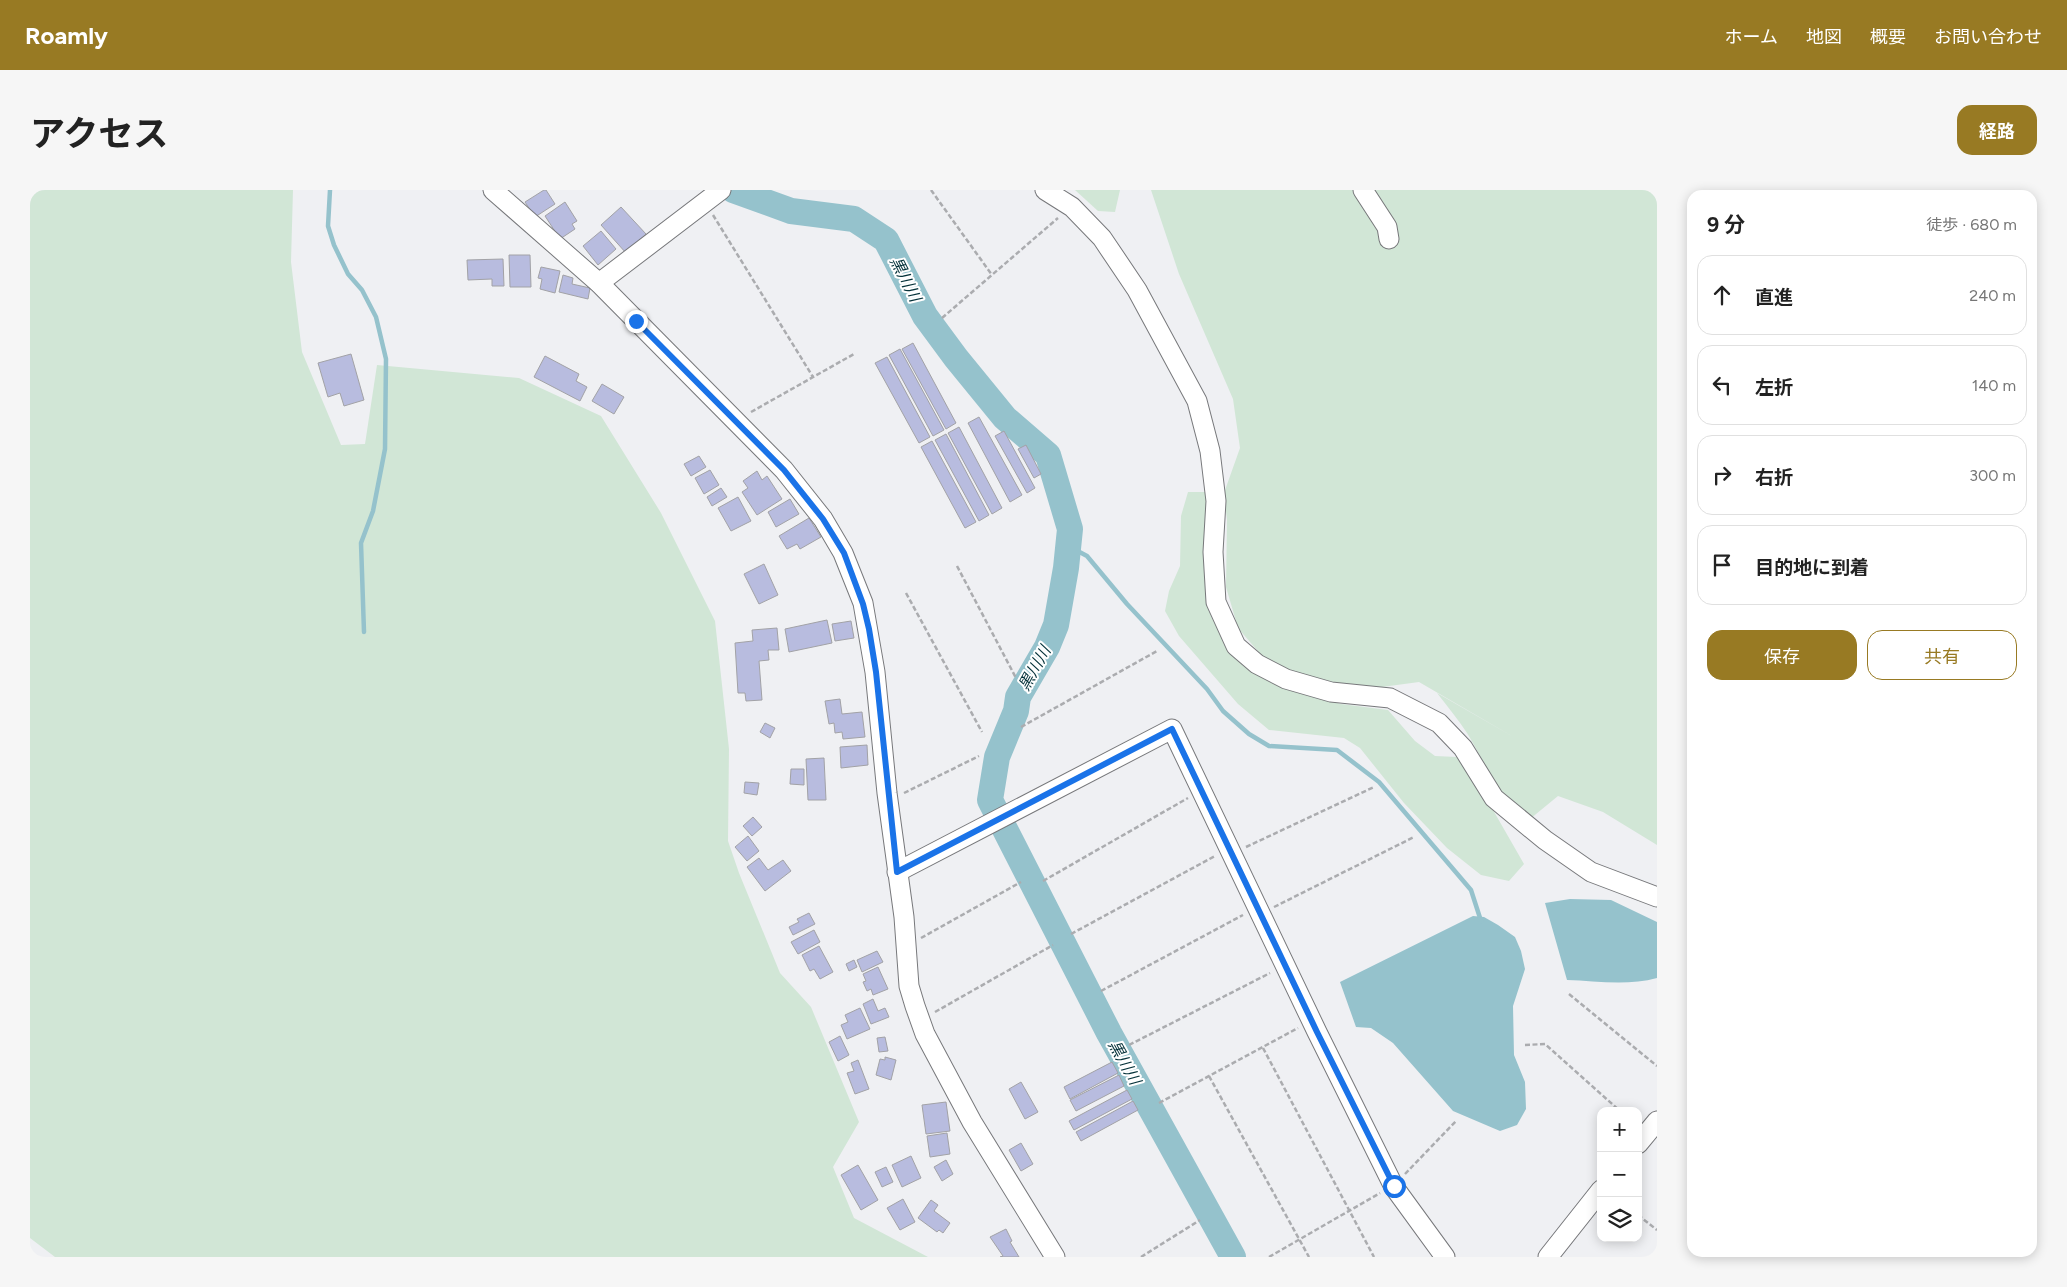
<!DOCTYPE html>
<html lang="ja">
<head>
<meta charset="utf-8">
<style>
  body { margin:0; font-family:Figtree,"Noto Sans JP",sans-serif; background:#f6f6f6; color:#222 }
  .controls { position:absolute; right:15px; bottom:15px; display:grid; overflow:hidden; border-radius:10px; box-shadow:0 2px 12px #0003 }
  .controls button { width:45px; height:45px; display:grid; place-items:center; padding:0; border:0; border-bottom:1px solid #e0e0e0; background:#fff; color:#222; font:25px sans-serif }
  .stop { position:absolute; width:15px; height:15px; margin:-11px; border:4px solid #1a73e8; border-radius:50%; background:#fff }
  .stop.end { background:#1a73e8; border-color:#fff; box-shadow:0 1px 5px #0008 }
  .list { margin:0; padding:0; list-style:none }
  h2 { display:flex; justify-content:space-between; align-items:center; height:65px; margin:0; padding:0 20px; font-size:21px }
  h2 small { font-size:16px; font-weight:400; color:#767676 }
  .list li { display:grid; grid-template-columns:32px 1fr auto; gap:15px; align-items:center; box-sizing:border-box; height:80px; margin:0 10px 10px; padding:0 10px; border:1px solid #e0e0e0; border-radius:15px }
  .list b { display:block; font-size:19px; white-space:nowrap }
  .list em { font-size:16px; font-style:normal; color:#767676 }
  .actions { display:flex; gap:10px; padding:15px 20px }
  .actions a { flex:1; padding:11px 0; border:1px solid #987a23; border-radius:15px; text-align:center; font-size:18px; color:#987a23 }
  .actions .main { background:#987a23; color:#fff }
  .icon { flex:none; width:28px; height:28px; fill:none; stroke:currentColor; stroke-width:2; stroke-linecap:round; stroke-linejoin:round }
  .map { position:relative; flex:none; width:1627px; height:1067px; overflow:hidden; border-radius:15px }
  header { display:flex; align-items:center; gap:30px; box-sizing:border-box; height:70px; padding:0 25px; background:#987a23; color:#fff }
  header strong { font-size:24px }
  nav { display:flex; gap:28px; margin-inline-start:auto; font-size:18px }
  .intro { display:flex; align-items:center; justify-content:space-between; box-sizing:border-box; height:120px; padding:0 30px }
  h1 { margin:0; font-size:35px }
  .button { padding:12px 22px; border-radius:15px; background:#987a23; color:#fff; font-size:18px; font-weight:700 }
  main { display:flex; gap:30px; padding:0 30px }
  aside { flex:1; background:#fff; border-radius:15px; box-shadow:0 2px 12px #0003 }
  .map>svg:first-child { display:block }
</style>
</head>
<body>
<header>
<strong>Roamly</strong>
<nav><a>ホーム</a><a>地図</a><a>概要</a><a>お問い合わせ</a></nav>
</header>
<div class="intro"><h1>アクセス</h1><a class="button">経路</a></div>
<main>
<div class="map">
<svg width="1627" height="1067" viewBox="0 0 1627 1067">
  <rect width="100%" height="100%" fill="#eff0f3"/>
  <!-- green -->
  <g fill="#d1e6d6">
    <path d="M0 0H263L261 72 272 162 311 255 335 254 347 175 489 188 571 226 631 323 685 431 699 559 698 651 709 683 750 783 781 817 829 932 803 977 824 1028 898 1067H25L0 1048Z"/>
    <path d="M1045 0H1090L1085 22 1068 21Z"/>
    <path d="M1121 0H1627V655L1573 622 1528 606 1500 629C1460 605 1460 579 1437 543 1428 529 1417 516 1407 503L1487 549 1389 492 1352 497 1306 494 1260 482 1232 466 1208 438 1196 397 1197 330 1194 303 1210 258 1203 209 1149 84Z"/>
    <path d="M1158 302H1176L1178 331 1174 375 1181 426 1202 465 1257 499 1311 514 1358 520 1385 551 1405 566 1427 567 1459 613 1494 674 1479 691 1451 685 1417 658 1374 613 1330 558 1314 548 1239 540 1208 514 1149 446 1135 421 1139 401 1150 376 1151 326Z"/>
  </g>
  <!-- water -->
  <g fill="#95c2cc">
    <path d="M1540 709 1581 710 1627 732V788C1598 796 1566 791 1537 790L1515 713Z"/>
    <path d="M1443 726 1454 727 1468 735 1485 747 1491 761 1495 779 1483 816 1484 865 1495 892 1496 919 1487 935 1470 941 1423 921 1363 853 1341 838 1326 837 1310 792Z"/>
  </g>
  <g fill="none" stroke-linecap="round" stroke-linejoin="round">
    <!-- stream -->
    <g stroke="#95c2cc" stroke-width="4.5">
      <path d="M300 0 298 36 304 55 318 84 332 100 346 127 356 169 355 259 343 321 331 353 334 442"/>
      <path d="M1039 359 1042 358 1057 366 1097 414 1177 499 1193 521 1219 544 1239 556 1307 560 1349 592 1441 700 1451 731"/>
    </g>
    <!-- river -->
    <path stroke="#95c2cc" stroke-width="26" d="M703 0 761 21 824 29 856 50 895 126 926 168 975 228 1018 265 1040 339 1036 378 1026 435 1017 457 988 507 986 521 967 567 960 610 1079 843 1203 1067"/>
  </g>
  <!-- building -->
  <g fill="#b8bcdf" stroke="#a2a2a6">
    <path d="M514 0H516L525 14 505 27 495 12Z"/>
    <path d="M535 12 547 31 542 34 545 39 530 49 515 26Z"/>
    <path d="M591 17 616 44 596 63 571 35Z"/>
    <path d="M571 41 586 59 568 75 553 56Z"/>
    <path d="M479 65H500L501 97H480Z"/>
    <path d="M473 69 474 96H462V89L438 90 437 70Z"/>
    <path d="M511 77 530 81 525 103 510 99 512 89 508 88Z"/>
    <path d="M533 85 543 88 542 94 560 98 558 109 529 102Z"/>
    <path d="M883 153 926 233 916 239 872 159Z"/>
    <path d="M870 159 914 240 903 246 859 165Z"/>
    <path d="M321 164 334 210 314 216 310 203 298 207 288 173Z"/>
    <path d="M515 166 549 184 546 191 557 197 550 211 504 187Z"/>
    <path d="M857 167 900 247 889 253 845 173Z"/>
    <path d="M572 194 594 207 584 224 562 211Z"/>
    <path d="M949 227 992 305 980 312 938 233Z"/>
    <path d="M929 237 972 318 962 324 918 243Z"/>
    <path d="M974 241 1005 298 997 303 965 246Z"/>
    <path d="M916 244 959 325 949 331 905 250Z"/>
    <path d="M902 251 946 332 935 338 891 257Z"/>
    <path d="M996 255 1011 284 1004 288 988 259Z"/>
    <path d="M669 266 676 277 661 286 654 274Z"/>
    <path d="M680 280 689 295 674 304 665 288Z"/>
    <path d="M727 281 732 290 737 286 752 309 727 325 712 302 718 298 713 291Z"/>
    <path d="M691 298 697 307 682 316 677 307Z"/>
    <path d="M708 307 721 331 701 341 688 318Z"/>
    <path d="M760 309 769 324 746 337 738 322Z"/>
    <path d="M779 328 791 347 770 359 767 354 757 359 749 346Z"/>
    <path d="M734 374 748 405 729 414 714 384Z"/>
    <path d="M797 430 802 453 759 462 755 439Z"/>
    <path d="M821 431 824 448 805 451 802 434Z"/>
    <path d="M747 438 749 460H738L739 470 729 471 732 510 716 511 715 503H708L705 453 723 451 722 440Z"/>
    <path d="M810 509 812 524 832 522 835 547 813 549 812 542 805 543 804 533 799 534 795 511Z"/>
    <path d="M735 533 745 538 740 548 730 542Z"/>
    <path d="M837 555 838 575 811 578 810 557Z"/>
    <path d="M794 568 796 610H778L776 569Z"/>
    <path d="M761 579H774V595L760 594Z"/>
    <path d="M715 592 729 593 727 605 714 603Z"/>
    <path d="M723 627 732 637 722 646 713 636Z"/>
    <path d="M718 646 729 661 717 671 705 657Z"/>
    <path d="M729 668 738 680 753 670 761 681 735 701 717 677Z"/>
    <path d="M779 723 785 734 763 745 759 737 769 732 767 729Z"/>
    <path d="M784 740 790 752 768 764 761 752Z"/>
    <path d="M789 756 803 782 790 789 784 779 780 781 772 765Z"/>
    <path d="M847 761 853 772 832 782 827 770Z"/>
    <path d="M824 770 827 777 819 781 816 774Z"/>
    <path d="M848 777 858 799 843 805 841 799 837 801 833 792 836 791 833 784Z"/>
    <path d="M843 809 848 821 855 818 859 827 841 834 833 814Z"/>
    <path d="M830 818 840 839 817 849 811 835 818 832 815 825Z"/>
    <path d="M810 846 819 865 808 871 799 852Z"/>
    <path d="M855 847 858 861 849 862 847 848Z"/>
    <path d="M855 867 866 870 861 890 846 885 850 869 855 870Z"/>
    <path d="M828 870 839 899 825 904 817 883 824 881 821 873Z"/>
    <path d="M1082 872 1088 883 1040 909 1034 897Z"/>
    <path d="M1089 885 1094 896 1046 921 1040 910Z"/>
    <path d="M991 892 1008 922 995 929 979 899Z"/>
    <path d="M1097 900 1102 909 1044 940 1039 931Z"/>
    <path d="M1103 911 1108 920 1051 951 1046 942Z"/>
    <path d="M916 912 920 941 896 944 892 915Z"/>
    <path d="M917 943 920 964 900 967 897 946Z"/>
    <path d="M991 953 1003 974 991 981 979 960Z"/>
    <path d="M881 966 891 988 872 997 862 975Z"/>
    <path d="M916 970 923 984 912 991 904 977Z"/>
    <path d="M828 975 848 1010 831 1020 811 985Z"/>
    <path d="M856 977 863 992 852 997 845 982Z"/>
    <path d="M873 1009 885 1032 870 1040 857 1018Z"/>
    <path d="M901 1010 908 1015 904 1021 920 1033 913 1043 909 1040 907 1042 888 1028Z"/>
    <path d="M976 1039 982 1051 980 1052 989 1067H970L973 1066 960 1047Z"/>
  </g>
  <g fill="none" stroke-linecap="round" stroke-linejoin="round">
    <defs>
      <g id="minor">
        <path d="M463 0 569 93 754 280 793 329 813 363 833 413 845 482 857 603 874 727 879 796 885 816 895 844 942 932 1025 1067"/>
        <path d="M1015 0 1042 17 1072 48 1107 100 1167 211 1180 261 1186 311 1183 362 1186 412 1206 456 1227 474 1256 489 1301 502 1360 508 1409 533 1433 558 1464 608 1515 650 1561 682 1627 707"/>
        <path d="M1333 0 1357 37 1359 49"/>
        <path d="M569 93 691 0"/>
        <path d="M867 682 1142 539 1287 842 1364 997 1415 1067"/>
        <path d="M1608 954 1627 931"/>
        <path d="M1518 1067 1571 1000"/>
      </g>
    </defs>
    <!-- minor casing -->
    <use href="#minor" stroke="#77787b" stroke-width="21"/>
    <!-- path -->
    <g stroke="#abacaf" stroke-width="2.5" stroke-dasharray="5 2.5" stroke-linecap="butt">
      <path d="M901 0 962 85"/>
      <path d="M683 25 783 187"/>
      <path d="M912 128 1028 28"/>
      <path d="M721 222 824 164"/>
      <path d="M927 376 986 488"/>
      <path d="M876 403 952 542"/>
      <path d="M991 537 1127 461"/>
      <path d="M874 603 949 566"/>
      <path d="M1216 657 1344 597"/>
      <path d="M1013 691 1158 608"/>
      <path d="M1244 717 1384 647"/>
      <path d="M1041 744 1185 666"/>
      <path d="M891 748 991 692"/>
      <path d="M1071 801 1213 725"/>
      <path d="M1539 804 1627 876"/>
      <path d="M905 822 1023 755"/>
      <path d="M1099 855 1240 783"/>
      <path d="M1495 855 1515 854 1590 921"/>
      <path d="M1233 858 1344 1067"/>
      <path d="M1179 886 1279 1067"/>
      <path d="M1129 913 1268 838"/>
      <path d="M1375 984 1426 931"/>
      <path d="M1608 1025 1627 1040"/>
      <path d="M1111 1067 1170 1030"/>
      <path d="M1239 1067 1350 1003"/>
    </g>
    <!-- minor -->
    <use href="#minor" stroke="#fff" stroke-width="19"/>
  </g>
  <g fill="none" stroke-linecap="round" stroke-linejoin="round">
    <!-- route -->
    <path stroke="#1a73e8" stroke-width="6" d="M606 131 754 280 793 329 814 363 833 414 839 439 846 482 867 682 1142 539 1287 842 1364 996"/>
  </g>
  <g text-anchor="middle" stroke-width="4" stroke-linejoin="round" paint-order="stroke">
    <!-- water labels -->
    <g font-size="16" font-style="italic" fill="#043139" stroke="#fff">
      <text transform="translate(876 89) rotate(63)" y="6">黒川川</text>
      <text transform="translate(1004 478) rotate(-61)" y="6">黒川川</text>
      <text transform="translate(1095 872) rotate(61)" y="6">黒川川</text>
    </g>
  </g>
</svg>
<div class="controls">
<button>+</button>
<button>−</button>
<button><svg class="icon" aria-label="layers" viewBox="0 0 24 24"><path d="M12 4l9 5-9 5-9-5zM3 14l9 5 9-5"/></svg></button>
</div>
<div class="stop" style="left:1364px;top:996px"></div>
<div class="stop end" style="left:606px;top:131px"></div>
</div>
<aside>
<h2>9 分<small>徒歩 · 680 m</small></h2>
<ul class="list">
<li><svg class="icon" aria-label="ahead" viewBox="0 0 24 24"><path d="M12 20V5M6 11l6-6 6 6"/></svg><div><b>直進</b></div><em>240 m</em></li>
<li><svg class="icon" aria-label="left" viewBox="0 0 24 24"><path d="M17 20v-9H6M10 6l-5 5 5 5"/></svg><div><b>左折</b></div><em>140 m</em></li>
<li><svg class="icon" aria-label="right" viewBox="0 0 24 24"><path d="M7 20v-9h11M14 6l5 5-5 5"/></svg><div><b>右折</b></div><em>300 m</em></li>
<li><svg class="icon" aria-label="arrive" viewBox="0 0 24 24"><path d="M6 21V4h12l-3 4 3 4H6"/></svg><div><b>目的地に到着</b></div></li>
</ul>
<div class="actions"><a class="main">保存</a><a>共有</a></div>
</aside>
</main>
</body>
</html>
